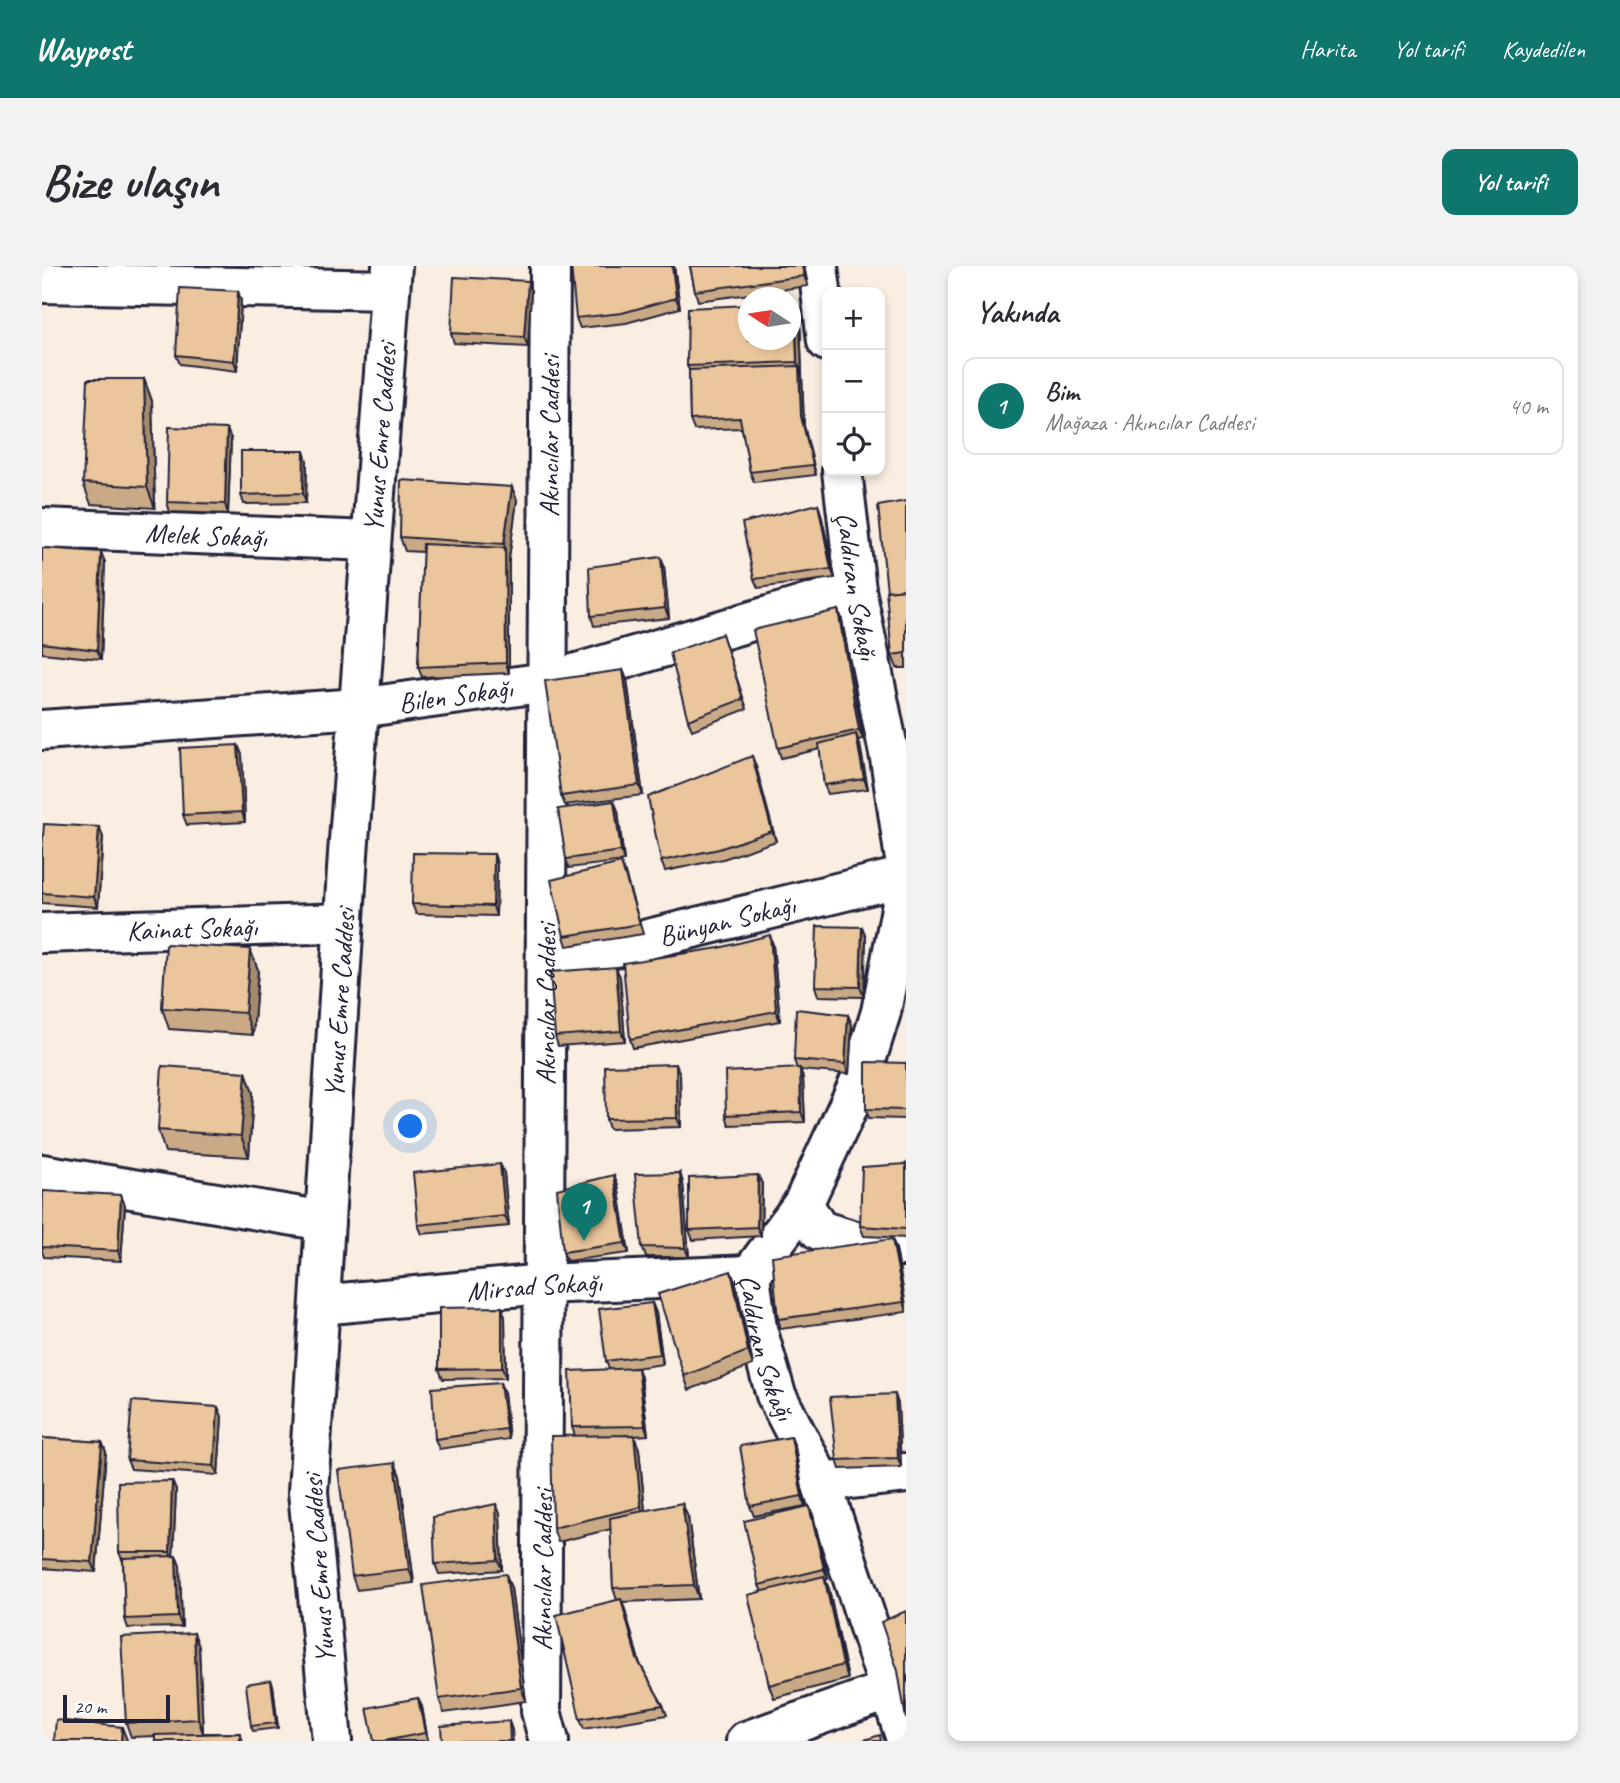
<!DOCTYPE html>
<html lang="tr">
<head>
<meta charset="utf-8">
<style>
  body { margin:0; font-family:Caveat,sans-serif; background:#f2f2f3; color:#2b2b33 }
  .controls { position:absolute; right:21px; top:21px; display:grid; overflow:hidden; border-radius:14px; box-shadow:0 4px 10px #0003 }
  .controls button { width:63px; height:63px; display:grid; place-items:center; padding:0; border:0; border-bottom:2px solid #e1e1e2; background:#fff; color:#2b2b33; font:35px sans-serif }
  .compass { position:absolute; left:696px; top:21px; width:63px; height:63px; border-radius:50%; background:#fff; box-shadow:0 4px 10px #0003; rotate:282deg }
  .scale { position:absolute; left:21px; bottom:18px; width:107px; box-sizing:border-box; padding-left:7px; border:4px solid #22223b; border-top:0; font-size:19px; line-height:24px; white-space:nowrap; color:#22223b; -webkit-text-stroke:5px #fff; paint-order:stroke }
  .you { position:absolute; left:369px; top:861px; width:24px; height:24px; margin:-18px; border:5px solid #fff; border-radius:50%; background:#1a73e8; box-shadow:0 0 0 10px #1a73e833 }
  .badge { display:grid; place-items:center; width:46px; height:46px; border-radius:50%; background:#0f766e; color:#fff; font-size:23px; font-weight:700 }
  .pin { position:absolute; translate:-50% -58px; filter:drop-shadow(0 2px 4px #0008) }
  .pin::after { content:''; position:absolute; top:37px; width:24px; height:21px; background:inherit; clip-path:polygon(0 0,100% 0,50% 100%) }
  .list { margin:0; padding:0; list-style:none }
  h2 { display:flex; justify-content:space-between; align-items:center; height:91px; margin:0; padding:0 28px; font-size:30px }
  h2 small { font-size:23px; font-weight:400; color:#7c7c81 }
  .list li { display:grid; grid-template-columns:46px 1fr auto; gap:21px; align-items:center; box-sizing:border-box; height:98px; margin:0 14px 14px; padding:0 14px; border:2px solid #e1e1e2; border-radius:14px }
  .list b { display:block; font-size:26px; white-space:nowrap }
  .list p { margin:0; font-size:23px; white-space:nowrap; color:#7c7c81 }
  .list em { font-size:23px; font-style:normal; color:#7c7c81 }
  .icon { flex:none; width:38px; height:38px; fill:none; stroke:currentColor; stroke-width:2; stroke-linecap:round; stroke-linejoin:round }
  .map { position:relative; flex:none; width:864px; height:1475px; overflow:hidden; border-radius:14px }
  header { display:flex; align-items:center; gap:42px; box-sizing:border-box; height:98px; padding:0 35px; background:#0f766e; color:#fff }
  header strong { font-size:33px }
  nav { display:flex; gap:38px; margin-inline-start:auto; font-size:24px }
  .intro { display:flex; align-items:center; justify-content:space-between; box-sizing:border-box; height:168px; padding:0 42px }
  h1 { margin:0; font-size:49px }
  .button { padding:18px 32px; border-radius:14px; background:#0f766e; color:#fff; font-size:24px; font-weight:700 }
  main { display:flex; gap:42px; padding:0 42px }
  aside { flex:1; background:#fff; border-radius:14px; box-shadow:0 4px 10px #0003 }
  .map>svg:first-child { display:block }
</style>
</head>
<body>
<header>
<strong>Waypost</strong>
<nav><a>Harita</a><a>Yol tarifi</a><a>Kaydedilen</a></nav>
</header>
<div class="intro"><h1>Bize ulaşın</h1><a class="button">Yol tarifi</a></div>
<main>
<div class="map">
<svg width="864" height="1475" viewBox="0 0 864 1475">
  <rect width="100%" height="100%" fill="#f9eee1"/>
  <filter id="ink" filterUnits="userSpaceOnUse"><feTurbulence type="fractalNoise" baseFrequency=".0143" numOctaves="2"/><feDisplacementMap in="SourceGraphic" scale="14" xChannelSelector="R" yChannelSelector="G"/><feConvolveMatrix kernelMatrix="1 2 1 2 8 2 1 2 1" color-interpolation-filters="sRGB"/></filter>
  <g filter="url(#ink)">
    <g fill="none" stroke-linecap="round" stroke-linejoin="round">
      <defs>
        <g id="minor">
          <path d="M776 0 785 75"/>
          <path d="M0 17 348 24"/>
          <path id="s1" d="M800 205 814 324 848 492 864 600"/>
          <path id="s2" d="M0 262 329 275"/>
          <path id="s3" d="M0 464 317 442 505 416 814 324"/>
          <path id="s4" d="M864 617 839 746 817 817 761 938 708 1009 715 1063 734 1129 779 1216 864 1473"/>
          <path id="s5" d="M0 667 302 657"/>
          <path id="s6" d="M504 698 864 610"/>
          <path d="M0 908 283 955"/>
          <path d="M761 938 777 964 829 980H864"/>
          <path id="s7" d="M278 1039 501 1018 708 1009"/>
          <path d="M779 1216 864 1207"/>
          <path id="s8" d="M290 1475 266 1226 306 588 350 0"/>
          <path id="s9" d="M507 1475 499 1445 508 0"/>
          <path d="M704 1475 848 1424"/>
        </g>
      </defs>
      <!-- minor casing -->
      <use href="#minor" stroke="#22223b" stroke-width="44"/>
      <!-- minor -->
      <use href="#minor" stroke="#fff" stroke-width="38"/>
    </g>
    <!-- wall -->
    <g fill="#caaa86" stroke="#22223b" stroke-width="2">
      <path d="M632 0 638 42 584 57 538 62 534 52Z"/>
      <path d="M648 0H762L766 20 656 35 653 25Z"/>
      <path d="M196 25 199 35 195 105 138 98 134 89Z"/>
      <path d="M489 25 486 81 412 77 409 67Z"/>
      <path d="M753 37 758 51 762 160 774 209 712 216 708 206 700 162 652 164 648 154 647 104 645 100Z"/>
      <path d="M102 113 110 135 113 242 49 238 41 217Z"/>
      <path d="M189 173 186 248 128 246 125 236Z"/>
      <path d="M265 195 264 237 202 238 199 229Z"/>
      <path d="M475 234 467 292V407L380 411 376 401 381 286 363 285 358 271Z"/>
      <path d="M864 235V402H855L850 389 845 325Z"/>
      <path d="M776 238 779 248 793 312 716 322 712 313Z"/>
      <path d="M0 282 63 296 59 393 0 387Z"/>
      <path d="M622 300 627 352 552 360 549 350Z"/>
      <path d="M796 344 800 354 821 473 816 474 826 523 786 528 782 519 778 483 739 492 736 482Z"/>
      <path d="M680 368 705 443 650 464 646 454Z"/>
      <path d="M581 404 585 414 601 529 523 539 519 530Z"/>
      <path d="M196 479 200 489 203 556 145 559 141 549Z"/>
      <path d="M710 490 734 575 681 593 623 605 619 595Z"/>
      <path d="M572 535 576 545 582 595 527 602 524 593Z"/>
      <path d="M61 571 56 641 0 637V584Z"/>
      <path d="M452 588 455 598 454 650 374 648 370 638Z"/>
      <path d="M583 607 601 668 525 680 522 670Z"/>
      <path d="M820 661 824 671 822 731 776 730 773 720Z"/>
      <path d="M731 679 738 755 591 782 588 773Z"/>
      <path d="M208 683 216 704 211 769 127 763 120 742Z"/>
      <path d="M578 711 583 775 516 780 513 770Z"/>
      <path d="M806 749 810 759 807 808 758 804 761 812 763 856 687 859 684 849 755 803 752 794Z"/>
      <path d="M864 797V853L827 852 824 843Z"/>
      <path d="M204 806 211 827 207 891 123 886 116 864Z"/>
      <path d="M638 808 639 861 567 863 564 853Z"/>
      <path d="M458 898 462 907 467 960 380 968 376 959Z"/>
      <path d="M864 898V972L822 970 818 960Z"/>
      <path d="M638 907 641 917 647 991H604L600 981Z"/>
      <path d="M572 909 576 919 587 987 525 995 521 986Z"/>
      <path d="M716 909 720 918 719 970 651 974 647 964Z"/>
      <path d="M83 939 79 995 2 991 0 985V953Z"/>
      <path d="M850 973 854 983 864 1039V1046L739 1063 736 1053Z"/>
      <path d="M694 1018 711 1099 647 1124 642 1110Z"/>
      <path d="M610 1037 614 1047 621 1098 586 1103 596 1102 599 1112 606 1169 592 1170 597 1183 603 1245 646 1251 657 1333 580 1336 597 1396 621 1439 625 1449 542 1463 538 1453 575 1334 571 1322 569 1263 516 1276 511 1262 533 1170 530 1161 567 1103 564 1095Z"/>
      <path d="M463 1051 464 1112 401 1113 397 1103Z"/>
      <path d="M458 1117 462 1127 467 1173 397 1183 393 1173Z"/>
      <path d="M856 1138 859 1201 798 1203 795 1194Z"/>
      <path d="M176 1141 180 1151 176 1209 89 1203 85 1194Z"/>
      <path d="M749 1171 753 1181 763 1240 712 1250 708 1240Z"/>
      <path d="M0 1172 60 1176 64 1186 54 1306 0 1302Z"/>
      <path d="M353 1197 358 1210 372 1317 315 1324 310 1310Z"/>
      <path d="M134 1224 131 1290H134L138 1300 140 1361 86 1362 83 1353 81 1296 77 1286Z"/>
      <path d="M767 1240 771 1249 786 1313 783 1314 787 1323 806 1413 732 1432 727 1419 720 1326 717 1319Z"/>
      <path d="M458 1247 460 1304 397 1308 393 1298Z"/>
      <path d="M469 1322 484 1435 402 1447 397 1433Z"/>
      <path d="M152 1367 157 1381 161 1467H198L201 1475H113V1470L89 1471 84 1457Z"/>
      <path d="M229 1414 231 1419 236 1462 211 1465 209 1460Z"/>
      <path d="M376 1432 380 1441 386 1475H332Z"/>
    </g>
    <!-- shaded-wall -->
    <g fill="#a48b6d" stroke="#22223b" stroke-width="2">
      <path d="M630 0H632L638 42 634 32Z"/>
      <path d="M760 0H762L766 20 762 10Z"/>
      <path d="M486 15 489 25 486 81 482 71Z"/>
      <path d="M196 25 199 35 195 105 192 95Z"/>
      <path d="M753 37 758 51 760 110 755 96Z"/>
      <path d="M757 100 760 110 762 160 774 209 771 199 759 150Z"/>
      <path d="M102 113 110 135 113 242 105 221Z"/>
      <path d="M185 163 189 173 186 248 183 238Z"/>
      <path d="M262 185 265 195 264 237 261 227Z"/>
      <path d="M470 221 475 234 467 292V407L464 397 463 282 462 278Z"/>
      <path d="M776 238 779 248 793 312 789 303Z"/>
      <path d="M59 286 63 296 59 393 55 384Z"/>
      <path d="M619 291 622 300 627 352 623 342Z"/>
      <path d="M796 344 800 354 821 473 817 464Z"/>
      <path d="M581 404 585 414 601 529 597 519Z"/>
      <path d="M814 468 818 478 826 523 822 513Z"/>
      <path d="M196 479 200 489 203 556 200 546Z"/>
      <path d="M710 490 714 500 734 575 730 565Z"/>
      <path d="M572 535 576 545 582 595 579 585Z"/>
      <path d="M57 561 61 571 56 641 52 631Z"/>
      <path d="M452 588 455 598 454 650 451 640Z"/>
      <path d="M820 661 824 671 822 731 818 721Z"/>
      <path d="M728 669 731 679 738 755 734 745Z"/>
      <path d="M208 683 216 704 211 769 203 747Z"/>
      <path d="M574 701 578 711 583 775 579 765Z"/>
      <path d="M806 749 810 759 807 808 803 798Z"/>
      <path d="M634 798 638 808 639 861 635 852Z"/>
      <path d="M758 802 761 812 763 856 759 846Z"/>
      <path d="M204 806 211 827 207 891 199 870Z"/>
      <path d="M458 898 462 907 467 960 463 950Z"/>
      <path d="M638 907 641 917 647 991 643 982Z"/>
      <path d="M572 909 576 919 587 987 583 977Z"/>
      <path d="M716 909 720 918 719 970 715 961Z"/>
      <path d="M79 929 83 939 79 995 76 985Z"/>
      <path d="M850 973 854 983 864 1042 862 1036Z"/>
      <path d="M689 1005 694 1018 711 1099 706 1085Z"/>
      <path d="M610 1037 614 1047 621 1098 618 1088Z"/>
      <path d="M460 1041 463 1051 464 1112 460 1102Z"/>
      <path d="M596 1102 599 1112 606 1169 603 1160Z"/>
      <path d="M458 1117 462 1127 467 1173 464 1163Z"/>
      <path d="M853 1128 856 1138 859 1201 856 1192Z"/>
      <path d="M176 1141 180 1151 176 1209 172 1200Z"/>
      <path d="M592 1169 597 1183 604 1255 599 1241Z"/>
      <path d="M749 1171 753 1181 763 1240 760 1230Z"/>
      <path d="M60 1176 64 1186 54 1306 50 1296Z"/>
      <path d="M353 1197 358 1210 372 1317 367 1303Z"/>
      <path d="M130 1215 134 1224 131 1296 128 1286Z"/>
      <path d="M640 1237 646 1251 657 1333 652 1319Z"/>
      <path d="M454 1238 458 1247 460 1304 456 1294Z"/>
      <path d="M767 1240 771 1249 786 1313 782 1303Z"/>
      <path d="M134 1290 138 1300 140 1361 136 1351Z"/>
      <path d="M464 1308 469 1322 484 1435 479 1422Z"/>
      <path d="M782 1310 787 1323 806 1413 801 1399Z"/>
      <path d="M579 1333 583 1343 599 1402 595 1393Z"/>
      <path d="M152 1367 157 1381 161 1467 156 1453Z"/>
      <path d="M229 1414 231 1419 236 1462 234 1457Z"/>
      <path d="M376 1432 380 1441 386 1475 383 1467Z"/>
      <path d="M467 1455 470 1464 471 1475H468Z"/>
      <path d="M80 1461 85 1474V1475H79Z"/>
    </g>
    <!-- building -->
    <g fill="#ebc69c" stroke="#22223b" stroke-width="2">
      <path d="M529 0H630L634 32 580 47 534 52Z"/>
      <path d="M648 0H760L762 10 653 25Z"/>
      <path d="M412 11 486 15 482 71 409 67Z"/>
      <path d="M138 22 196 25 192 95 134 89Z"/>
      <path d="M753 37 755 96 645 100 646 42 706 39V74H748V38Z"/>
      <path d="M757 100 759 150 771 199 708 206 698 152 648 154 647 104Z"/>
      <path d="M46 113H102L105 221 41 217Z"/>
      <path d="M127 161 185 163 183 238 125 236Z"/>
      <path d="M199 185H262L261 227 199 229Z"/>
      <path d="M359 214 470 221 462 278 358 271Z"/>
      <path d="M864 235V323L845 325 836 240Z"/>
      <path d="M776 238 789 303 712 313 700 257Z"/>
      <path d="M381 278 463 282 464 397 376 401Z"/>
      <path d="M0 282 59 286 55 384 0 377Z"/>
      <path d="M619 291 623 342 549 350 547 301Z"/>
      <path d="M864 323V387L850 389 844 325Z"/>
      <path d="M796 344 817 464 736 482 711 364Z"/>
      <path d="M680 368 701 433 646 454 628 387Z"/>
      <path d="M581 404 597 519 519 530 503 415Z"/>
      <path d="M814 468 822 513 782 519 777 478Z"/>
      <path d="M196 479 200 546 141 549 138 482Z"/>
      <path d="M710 490 730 565 677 583 619 595 606 531Z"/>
      <path d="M572 535 579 585 524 593 516 543Z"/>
      <path d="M2 558 57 561 52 631 0 627V584Z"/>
      <path d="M371 587 452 588 451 640 370 638Z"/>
      <path d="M579 597 598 658 522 670 509 614Z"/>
      <path d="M775 660 820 661 818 721 773 720Z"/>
      <path d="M728 669 734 745 588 773 581 697 677 682Z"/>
      <path d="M124 678 208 683 203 747 120 742Z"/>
      <path d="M574 701 579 765 513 770 508 706Z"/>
      <path d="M754 743 806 749 803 798 752 794Z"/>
      <path d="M824 796 864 797V844L824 843Z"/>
      <path d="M634 798 635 852 564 853 563 800Z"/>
      <path d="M120 800 204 806 199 870 116 864Z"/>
      <path d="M758 802 759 846 684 849 683 806Z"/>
      <path d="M458 898 463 950 376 959 371 907Z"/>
      <path d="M864 898V963L818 960 820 901Z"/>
      <path d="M638 907 643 982 600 981 593 908Z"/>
      <path d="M572 909 583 977 521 986 515 923Z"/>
      <path d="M716 909 715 961 647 964V912Z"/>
      <path d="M1 925 79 929 76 985 0 981Z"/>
      <path d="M850 973 862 1036 736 1053 730 990Z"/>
      <path d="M689 1005 706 1085 642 1110 616 1028Z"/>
      <path d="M610 1037 618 1088 564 1095 557 1043Z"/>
      <path d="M460 1041V1102L397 1103V1042Z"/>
      <path d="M596 1102 603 1160 530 1161 528 1105Z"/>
      <path d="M458 1117 464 1163 393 1173 390 1122Z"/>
      <path d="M853 1128 856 1192 795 1194 788 1131Z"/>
      <path d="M90 1135 176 1141 172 1200 85 1194Z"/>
      <path d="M592 1169 599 1241 511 1262 509 1170Z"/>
      <path d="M749 1171 760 1230 708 1240 698 1180Z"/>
      <path d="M0 1172 60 1176 50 1296 0 1293Z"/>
      <path d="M353 1197 367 1303 310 1310 296 1204Z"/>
      <path d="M130 1215 128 1286H77L76 1216Z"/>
      <path d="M640 1237 652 1319 571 1322 568 1252Z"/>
      <path d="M454 1238 456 1294 393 1298 391 1251Z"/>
      <path d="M767 1240 782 1303 717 1319 702 1255Z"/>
      <path d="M134 1290 136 1351 83 1353 81 1292Z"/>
      <path d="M464 1308 479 1422 397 1433 381 1319Z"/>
      <path d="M782 1310 801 1399 727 1419 706 1329Z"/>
      <path d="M579 1333 595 1393 621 1439 538 1453 514 1349Z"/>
      <path d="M864 1345V1453L856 1405 839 1356Z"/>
      <path d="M152 1367 156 1453 84 1457 79 1371Z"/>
      <path d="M229 1414 234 1457 209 1460 204 1418Z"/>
      <path d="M376 1432 383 1467 342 1475H332L325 1442Z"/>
      <path d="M14 1454 80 1461 79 1475H12Z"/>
      <path d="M467 1455 468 1475H400L399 1460Z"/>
      <path d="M198 1467V1475H113V1469Z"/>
      <path d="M838 1469 839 1475H819Z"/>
    </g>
  </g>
  <g text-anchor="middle" stroke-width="5" stroke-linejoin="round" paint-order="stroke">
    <!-- street labels -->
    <g font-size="28" fill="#22223b" stroke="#fff">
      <text dy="10" stroke="none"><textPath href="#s9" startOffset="1306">Akıncılar Caddesi</textPath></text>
      <text dy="10" stroke="none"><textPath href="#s8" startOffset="1307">Yunus Emre Caddesi</textPath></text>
      <text dy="10" stroke="none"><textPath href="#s2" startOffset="164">Melek Sokağı</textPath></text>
      <text dy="10" stroke="none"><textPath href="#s1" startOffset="116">Çaldıran Sokağı</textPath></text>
      <text dy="10" stroke="none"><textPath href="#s3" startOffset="415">Bilen Sokağı</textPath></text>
      <text dy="10" stroke="none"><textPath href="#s6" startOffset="186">Bünyan Sokağı</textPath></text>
      <text dy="10" stroke="none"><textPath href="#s5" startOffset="150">Kainat Sokağı</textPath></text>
      <text dy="10" stroke="none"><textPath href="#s8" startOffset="740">Yunus Emre Caddesi</textPath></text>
      <text dy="10" stroke="none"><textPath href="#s9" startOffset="738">Akıncılar Caddesi</textPath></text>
      <text dy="10" stroke="none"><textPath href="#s7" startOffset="215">Mirsad Sokağı</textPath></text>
      <text dy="10" stroke="none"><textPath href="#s4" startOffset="502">Çaldıran Sokağı</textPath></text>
      <text transform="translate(276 1303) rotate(-94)" y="10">Yunus Emre Caddesi</text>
      <text dy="10" stroke="none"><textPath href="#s9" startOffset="172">Akıncılar Caddesi</textPath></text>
    </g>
  </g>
</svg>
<div class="controls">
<button>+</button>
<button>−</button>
<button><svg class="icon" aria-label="locate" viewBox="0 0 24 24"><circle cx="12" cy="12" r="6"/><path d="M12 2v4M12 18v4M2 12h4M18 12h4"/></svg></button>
</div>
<svg class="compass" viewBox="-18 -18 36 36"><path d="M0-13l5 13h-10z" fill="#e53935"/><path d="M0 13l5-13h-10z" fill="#7c7c81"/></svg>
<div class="scale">20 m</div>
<div class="you"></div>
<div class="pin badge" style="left:542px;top:975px">1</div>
</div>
<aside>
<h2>Yakında<small></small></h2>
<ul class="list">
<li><span class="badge">1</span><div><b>Bim</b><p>Mağaza · Akıncılar Caddesi</p></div><em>40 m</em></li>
</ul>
</aside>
</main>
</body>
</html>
